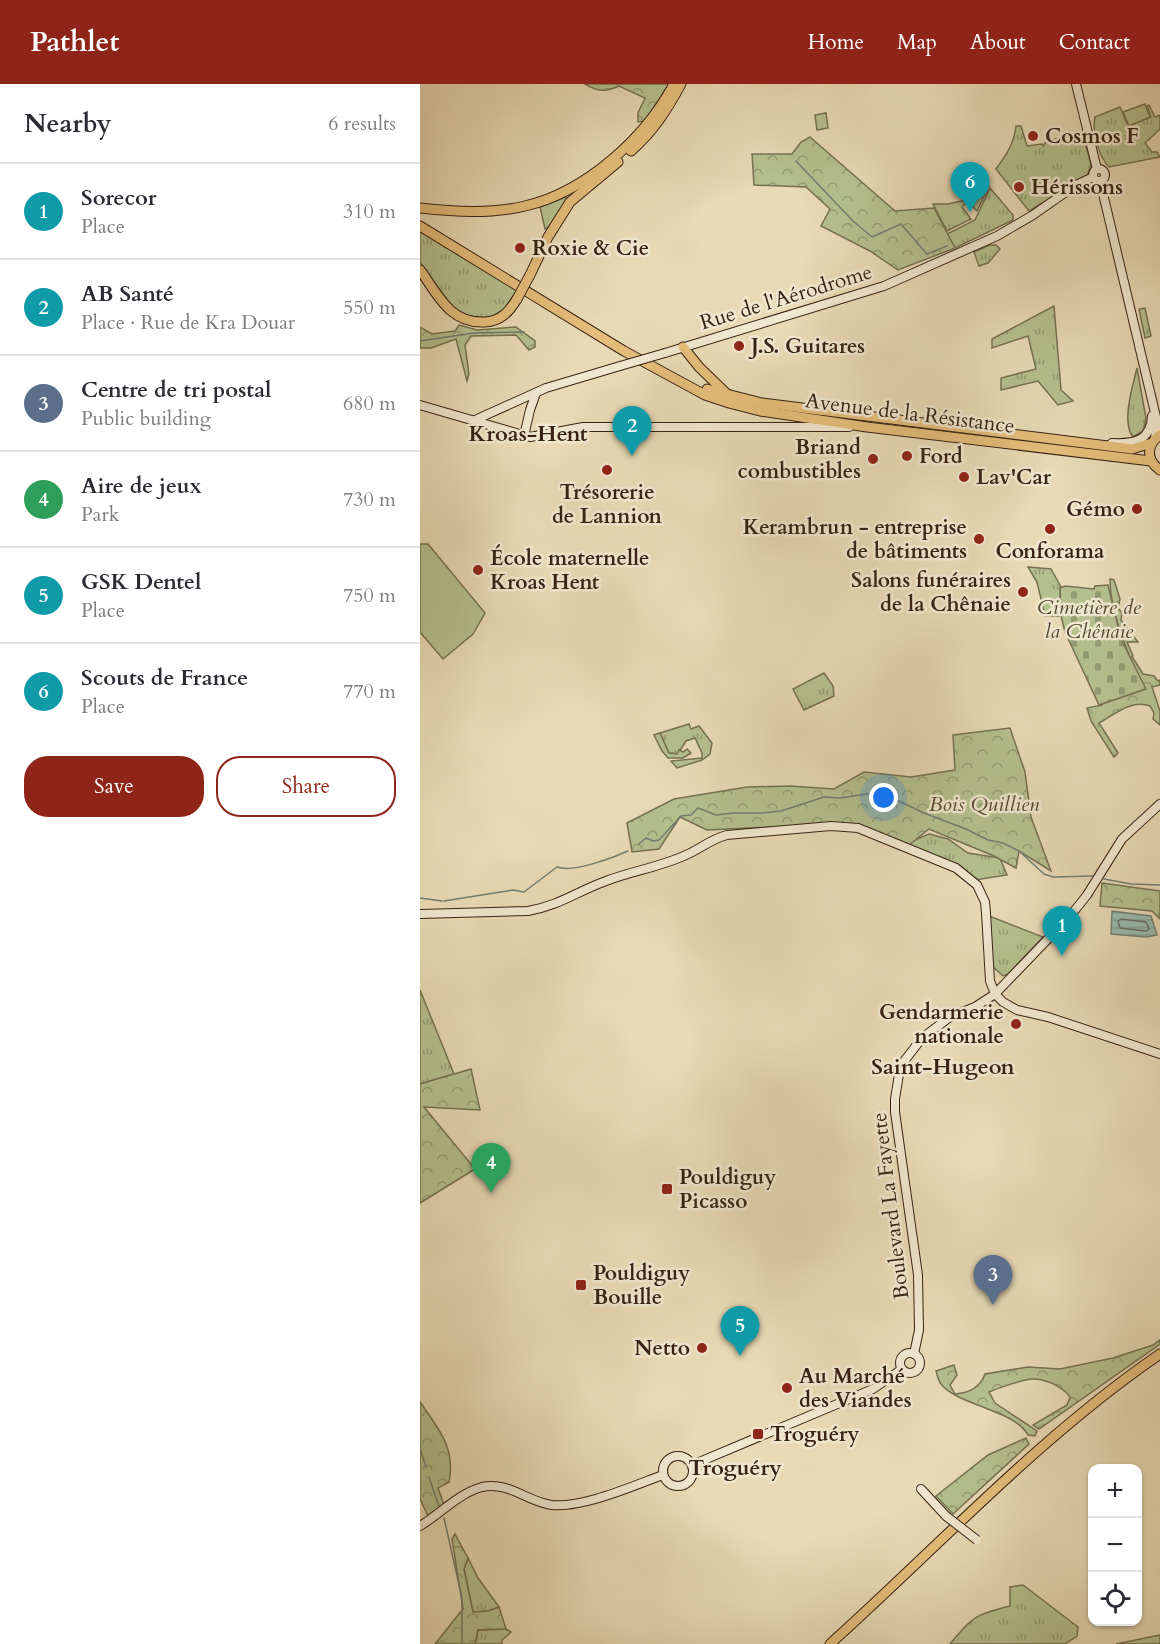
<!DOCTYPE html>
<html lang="en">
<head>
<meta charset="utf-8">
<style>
  body { margin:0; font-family:Cardo,serif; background:#f2f2f3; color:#2b2b33 }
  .controls { position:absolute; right:18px; bottom:18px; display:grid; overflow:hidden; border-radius:12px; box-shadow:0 2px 4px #0004 }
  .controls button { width:54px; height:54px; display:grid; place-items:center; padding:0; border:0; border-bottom:2px solid #e1e1e2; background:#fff; color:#2b2b33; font:30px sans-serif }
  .you { position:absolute; left:464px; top:714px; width:21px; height:21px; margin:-15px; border:4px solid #fff; border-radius:50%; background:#1a73e8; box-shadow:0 0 0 9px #1a73e833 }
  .badge { display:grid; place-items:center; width:39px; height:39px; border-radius:50%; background:#8f2418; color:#fff; font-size:20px; font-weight:700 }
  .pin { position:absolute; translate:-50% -50px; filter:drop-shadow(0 2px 3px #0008) }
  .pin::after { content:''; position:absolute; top:32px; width:21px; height:18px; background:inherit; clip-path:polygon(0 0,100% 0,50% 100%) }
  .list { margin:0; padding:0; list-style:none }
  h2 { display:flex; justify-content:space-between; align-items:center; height:78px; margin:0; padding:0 24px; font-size:26px }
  h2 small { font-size:20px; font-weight:400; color:#7c7c81 }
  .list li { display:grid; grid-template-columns:39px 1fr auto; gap:18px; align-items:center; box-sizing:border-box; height:96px; padding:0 24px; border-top:2px solid #e1e1e2 }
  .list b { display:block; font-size:22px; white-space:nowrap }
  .list p { margin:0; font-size:20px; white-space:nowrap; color:#7c7c81 }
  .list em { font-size:20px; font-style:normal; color:#7c7c81 }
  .actions { display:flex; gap:12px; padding:18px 24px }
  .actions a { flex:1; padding:14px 0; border:2px solid #8f2418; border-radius:24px; text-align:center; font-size:21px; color:#8f2418 }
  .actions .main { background:#8f2418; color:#fff }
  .icon { flex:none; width:33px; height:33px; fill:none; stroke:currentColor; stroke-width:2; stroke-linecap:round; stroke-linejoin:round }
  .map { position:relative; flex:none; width:740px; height:1560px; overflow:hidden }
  header { display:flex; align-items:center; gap:36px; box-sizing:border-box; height:84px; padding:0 30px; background:#8f2418; color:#fff }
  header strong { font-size:28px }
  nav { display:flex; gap:33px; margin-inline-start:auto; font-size:21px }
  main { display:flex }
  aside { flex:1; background:#fff }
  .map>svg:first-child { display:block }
</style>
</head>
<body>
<header>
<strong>Pathlet</strong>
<nav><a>Home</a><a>Map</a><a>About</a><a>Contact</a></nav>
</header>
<main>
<aside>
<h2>Nearby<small>6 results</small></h2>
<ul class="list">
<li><span class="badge" style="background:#0f9aa8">1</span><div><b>Sorecor</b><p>Place</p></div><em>310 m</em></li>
<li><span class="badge" style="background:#0f9aa8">2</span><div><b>AB Santé</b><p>Place · Rue de Kra Douar</p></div><em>550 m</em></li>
<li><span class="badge" style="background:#5c6f8a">3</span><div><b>Centre de tri postal</b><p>Public building</p></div><em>680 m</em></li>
<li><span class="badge" style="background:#2e9e5b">4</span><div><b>Aire de jeux</b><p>Park</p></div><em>730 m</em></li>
<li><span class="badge" style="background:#0f9aa8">5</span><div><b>GSK Dentel</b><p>Place</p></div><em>750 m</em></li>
<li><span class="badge" style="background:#0f9aa8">6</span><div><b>Scouts de France</b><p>Place</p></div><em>770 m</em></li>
</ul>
<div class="actions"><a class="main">Save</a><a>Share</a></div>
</aside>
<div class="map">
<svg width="740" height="1560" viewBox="0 0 740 1560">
  <defs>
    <pattern id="grass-tufts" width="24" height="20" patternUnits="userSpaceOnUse" patternTransform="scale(1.5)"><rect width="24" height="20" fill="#b4c08e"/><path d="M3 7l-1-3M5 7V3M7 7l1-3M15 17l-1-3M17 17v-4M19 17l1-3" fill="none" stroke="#939c73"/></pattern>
    <pattern id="forest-crowns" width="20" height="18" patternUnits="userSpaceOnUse" patternTransform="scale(1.5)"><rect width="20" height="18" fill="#b4c08e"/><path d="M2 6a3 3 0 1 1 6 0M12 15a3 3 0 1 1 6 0" fill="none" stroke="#939c73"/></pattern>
    <pattern id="cemetery-stones" width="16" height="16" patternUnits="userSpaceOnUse" patternTransform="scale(1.5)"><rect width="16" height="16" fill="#b4c08e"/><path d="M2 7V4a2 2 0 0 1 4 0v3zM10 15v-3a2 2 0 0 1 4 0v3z" fill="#939c73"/></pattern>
    <pattern id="water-rules" width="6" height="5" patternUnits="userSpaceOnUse" patternTransform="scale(1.5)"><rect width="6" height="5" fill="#97bbae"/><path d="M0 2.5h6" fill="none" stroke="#83a095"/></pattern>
  </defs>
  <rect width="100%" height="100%" fill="#e8dab5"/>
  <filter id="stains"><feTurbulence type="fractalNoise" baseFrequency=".00333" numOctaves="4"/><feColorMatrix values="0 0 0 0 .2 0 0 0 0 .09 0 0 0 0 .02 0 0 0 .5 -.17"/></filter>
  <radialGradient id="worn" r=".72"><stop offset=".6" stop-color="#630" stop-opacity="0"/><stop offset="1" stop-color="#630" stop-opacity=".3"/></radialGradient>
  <!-- grass -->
  <g fill="url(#grass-tufts)" stroke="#767152" stroke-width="1.5">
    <path d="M729 21 735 33 740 31V45L725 59 732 68H737L740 73 689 83C678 71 672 48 675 33L700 23 708 42 731 33 727 22Z"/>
    <path d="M596 42H601L607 62 622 60 623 62 627 57 663 49 671 81 667 92 609 127 576 85C586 71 594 60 596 42Z"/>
    <path d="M566 99 569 102 557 127 550 120 546 119 542 123 551 135 527 147 513 120H527L552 115Z"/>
    <path d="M570 104 593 131V136L535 164 527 150 555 136Z"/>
    <path d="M146 113 148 115 131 142 125 145 120 123Z"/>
    <path d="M0 148 15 155 97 206 85 224 70 234H52L41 230 29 218 0 178Z"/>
    <path d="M570 161H576L580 165 568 179 559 182 554 168Z"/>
    <path d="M634 222 641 306 653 317 638 321 618 297 581 306V294L616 285 608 252 572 264V255Z"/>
    <path d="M725 224 731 252 725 254 719 225Z"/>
    <path d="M717 284 726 334 723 347 713 353C701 338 713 301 717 284Z"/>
    <path d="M608 483 631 485 641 503 640 504 641 532H625L617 498Z"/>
    <path d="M404 589 413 602 414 612 384 626 373 605Z"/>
    <path d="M269 640 271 645 279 642 292 659 290 670 282 676 257 684 251 677 282 674V669L275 654 266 657 258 670 249 669 240 649Z"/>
    <path d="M509 750 528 755 548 769 580 774 587 791 555 796 489 761 492 757Z"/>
    <path d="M569 832 623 853 588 890 583 892 573 883Z"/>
    <path d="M0 906 34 990 0 1000Z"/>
    <path d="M48 1474 58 1494 79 1523 68 1527 53 1528 44 1485Z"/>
    <path d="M603 1501 658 1543 657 1552 645 1560H530C552 1533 556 1530 590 1522V1503Z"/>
    <path d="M86 1545 91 1548 82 1556V1560H55L58 1546Z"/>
    <path d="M740 1551V1560H696Z"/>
  </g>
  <!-- forest -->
  <g fill="url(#forest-crowns)" stroke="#767152" stroke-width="1.5">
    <path d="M165 0H249L225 37 218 38V29L225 14 199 2C186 8 178 8 165 0Z"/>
    <path d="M390 53 475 127 514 124 535 164 478 186 450 167 401 142 410 125 386 103 334 101 332 70H372L381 58Z"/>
    <path d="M39 241 57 246 96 243 115 257V263L109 266 96 251 51 252 45 261 49 290 47 297 36 255 11 264H0V243L12 250 35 247Z"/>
    <path d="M690 495 694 496 700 515 698 524 702 529 701 536 718 558H707L713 572 710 574C701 550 690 522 690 495Z"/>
    <path d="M713 574 723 590 734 592 738 597 740 596V601L732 603 740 627V641L733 635 734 629 730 622C712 615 695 630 679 639L698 669 694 673 671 637 667 624 682 621 710 576Z"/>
    <path d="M590 644 605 688 611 733 631 787 599 767 596 784 574 772 509 745 489 761 415 740 287 746 260 733 239 765 212 768 207 739 254 715 327 703 371 702 414 705 444 688 491 693 535 686 533 651Z"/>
    <path d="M682 799 740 807V835L732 827 680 822Z"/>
    <path d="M51 985 60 1026 4 1023 55 1085 0 1119V1000Z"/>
    <path d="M740 1256V1260L619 1345 613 1341 647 1321 650 1313C642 1302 626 1295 612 1295 604 1295 576 1305 569 1308L575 1319 617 1347 615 1352 608 1351C595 1326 537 1321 521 1300 519 1297 517 1291 516 1287L534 1281 537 1291 530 1301 535 1310C549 1309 560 1304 565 1290L608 1283 640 1285 693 1274 733 1261Z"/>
    <path d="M0 1318C18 1344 36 1364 29 1398L18 1404 24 1421 8 1432 0 1415Z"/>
    <path d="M606 1354 609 1360 533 1430 516 1412 568 1371Z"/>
    <path d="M35 1450 48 1474 44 1485 53 1528 68 1527 79 1523 86 1545 58 1546 55 1560H15L43 1525 32 1455Z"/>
  </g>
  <!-- cemetery -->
  <path fill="url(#cemetery-stones)" stroke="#767152" stroke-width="1.5" d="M688 501 701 555 726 605 679 621 645 548 641 532 640 504 645 502 674 505 675 502Z"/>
  <!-- garden -->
  <g fill="#b4c08e" stroke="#767152" stroke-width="1.5">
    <path d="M725 20 730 33 709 42 703 28Z"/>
    <path d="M406 29 408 44 397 46 395 31Z"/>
    <path d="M0 460H8L65 529 53 550 23 575 0 548Z"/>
    <path d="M240 649 249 669 257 670 259 666 263 668 267 665 271 669 263 674H248L242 667 234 651Z"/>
  </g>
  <!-- water -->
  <path fill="url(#water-rules)" stroke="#717e71" stroke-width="1.5" d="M692 827 731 832 737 851 727 853 691 850Z"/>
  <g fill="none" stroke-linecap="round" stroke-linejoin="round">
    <!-- shore -->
    <path stroke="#676e62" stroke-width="1.5" d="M701 835 726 838 729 845 726 847 700 844 698 837Z"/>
    <!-- stream -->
    <g stroke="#717e71" stroke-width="1.5">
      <path d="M376 77 433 137 452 153 481 140 507 170 527 162"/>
      <path d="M0 257 54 249 104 248"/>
      <path d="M219 760 226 754 233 757 239 756 261 732 271 731 278 724 296 731 314 729H342L361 727 404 713 420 714 453 709 479 717 504 729 546 745 568 756 583 759 599 767 624 790 633 793 673 792"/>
      <path d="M684 795 711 800 740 801"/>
      <path d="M0 814 22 817"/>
      <path d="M24 817 93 806 104 808 137 783C153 789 192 774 208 767"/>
      <path d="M0 1364 6 1383"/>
      <path d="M9 1393 19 1422"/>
      <path d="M24 1434 42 1514V1560"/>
    </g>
    <defs>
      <g id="secondary">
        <path d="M656 0 677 85"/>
        <circle cx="679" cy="91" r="6"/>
        <path d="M680 97 737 337 735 354"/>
        <path d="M245 269 464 202 577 152 613 131 656 101 673 93"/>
        <path d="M0 321 110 353 163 343H429"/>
        <path d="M55 336 126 304 200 282"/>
        <path d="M104 352 110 326 116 309"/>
        <path d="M692 359C714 360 731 357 732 332"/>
        <path d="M0 830 108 827C138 822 158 807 186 797 212 787 240 783 266 771 280 765 291 755 307 751L411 742 438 744 536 784 557 801 565 818 566 829 570 897 575 910 583 918 597 926 628 933 740 970"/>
        <circle cx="490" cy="1279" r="10"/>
        <path d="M494 1270 499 1246 498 1191 475 1028V1015L479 990 485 976 502 954 530 933 555 923 575 910 651 831 667 811 702 755 740 720"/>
        <circle cx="258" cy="1387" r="15"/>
        <path d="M272 1381 453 1305 482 1285"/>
        <path d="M501 1405 526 1432"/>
        <path d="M0 1442C20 1430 39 1409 62 1403 89 1397 107 1418 132 1421 164 1424 212 1402 243 1391"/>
      </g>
      <g id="primary">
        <path d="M211 67C233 48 247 26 261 0"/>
        <path d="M0 124C35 128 71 130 105 122 166 108 225 54 254 0"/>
        <path d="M0 142 204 267 285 311 309 319 340 327 447 343 731 377"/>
        <path d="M0 186C18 211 30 240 65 238 81 237 89 228 97 215"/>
        <path d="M110 191 128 153 150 118 198 78"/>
        <path d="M263 263 279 283 308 311"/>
        <path d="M287 305 342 319 712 365 732 359"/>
        <path d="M740 351C726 361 726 376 740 386"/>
        <path d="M410 1560C519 1462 619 1353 740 1270"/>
      </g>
    </defs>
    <!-- secondary casing -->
    <use href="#secondary" stroke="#372215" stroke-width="10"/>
    <!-- primary casing -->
    <use href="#primary" stroke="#372215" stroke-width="11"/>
    <!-- secondary -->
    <use href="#secondary" stroke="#f0e7cf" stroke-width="8"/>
    <!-- primary -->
    <use href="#primary" stroke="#e4bd7a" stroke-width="9"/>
    <defs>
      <g id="secondary-bridge">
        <path d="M200 282 245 269"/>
        <path d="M526 1432 557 1456"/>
      </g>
      <path id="primary-bridge" d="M97 215 110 191"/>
    </defs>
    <!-- secondary-bridge casing -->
    <use href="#secondary-bridge" stroke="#372215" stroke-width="10" stroke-linecap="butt"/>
    <!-- primary-bridge casing -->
    <use href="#primary-bridge" stroke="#372215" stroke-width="11" stroke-linecap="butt"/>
    <!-- secondary-bridge -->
    <use href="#secondary-bridge" stroke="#f0e7cf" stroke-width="8"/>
    <!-- primary-bridge -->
    <use href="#primary-bridge" stroke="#e4bd7a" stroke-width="9"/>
  </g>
  <!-- markers -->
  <g fill="#8f2418" stroke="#f0e7cf" stroke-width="2">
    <circle cx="613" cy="52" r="6"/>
    <circle cx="599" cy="103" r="6"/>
    <circle cx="100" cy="164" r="6"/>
    <circle cx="319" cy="262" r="6"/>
    <circle cx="487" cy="372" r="6"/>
    <circle cx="453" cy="375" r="6"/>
    <circle cx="187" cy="386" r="6"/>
    <circle cx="544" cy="393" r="6"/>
    <circle cx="717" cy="425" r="6"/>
    <circle cx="630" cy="445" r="6"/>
    <circle cx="559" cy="455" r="6"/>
    <circle cx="58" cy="486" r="6"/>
    <circle cx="603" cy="508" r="6"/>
    <circle cx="596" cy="940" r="6"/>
    <rect x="241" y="1099" width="12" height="12" rx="3"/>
    <rect x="155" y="1195" width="12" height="12" rx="3"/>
    <circle cx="282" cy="1264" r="6"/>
    <circle cx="367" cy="1304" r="6"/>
    <rect x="332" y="1344" width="12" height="12" rx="3"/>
  </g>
  <g text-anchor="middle" stroke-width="5" stroke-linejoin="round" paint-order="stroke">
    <!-- poi labels -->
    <g font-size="21" font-weight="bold" fill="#372215" stroke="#f0e7cf" text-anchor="start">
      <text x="625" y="59">Cosmos F</text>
      <text x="611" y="110">Hérissons</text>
      <text x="112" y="171">Roxie &amp; Cie</text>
      <text x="331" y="269">J.S. Guitares</text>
      <text x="441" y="370" text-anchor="end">Briand<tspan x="441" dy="24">combustibles</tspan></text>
      <text x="499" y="379">Ford</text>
      <text x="556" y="400">Lav'Car</text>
      <text x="187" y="415" text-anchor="middle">Trésorerie<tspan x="187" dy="24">de Lannion</tspan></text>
      <text x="705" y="432" text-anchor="end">Gémo</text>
      <text x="547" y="450" text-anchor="end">Kerambrun - entreprise<tspan x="547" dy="24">de bâtiments</tspan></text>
      <text x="630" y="474" text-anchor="middle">Conforama</text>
      <text x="70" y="481">École maternelle<tspan x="70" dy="24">Kroas Hent</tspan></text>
      <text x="591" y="503" text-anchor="end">Salons funéraires<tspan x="591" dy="24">de la Chênaie</tspan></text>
      <text x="584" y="935" text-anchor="end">Gendarmerie<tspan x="584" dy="24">nationale</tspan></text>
      <text x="259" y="1100">Pouldiguy<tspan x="259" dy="24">Picasso</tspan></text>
      <text x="173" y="1196">Pouldiguy<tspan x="173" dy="24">Bouille</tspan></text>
      <text x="270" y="1271" text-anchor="end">Netto</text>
      <text x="379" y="1299">Au Marché<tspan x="379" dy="24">des Viandes</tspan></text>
      <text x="350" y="1357">Troguéry</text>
    </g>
    <!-- street labels -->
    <g font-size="21" fill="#372215" stroke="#f0e7cf">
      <text transform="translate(366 213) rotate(-17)" y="7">Rue de l'Aérodrome</text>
      <text transform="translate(490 329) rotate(7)" y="7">Avenue de la Résistance</text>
      <text transform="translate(470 1122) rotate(-97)" y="7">Boulevard La Fayette</text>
    </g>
    <!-- park labels -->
    <g font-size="21" font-style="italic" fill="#564a33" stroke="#f0e7cf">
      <text x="669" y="530">Cimetière de<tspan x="669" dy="24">la Chênaie</tspan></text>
      <text x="564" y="727">Bois Quillien</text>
    </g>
    <!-- neighbourhood labels -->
    <g font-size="22" font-weight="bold" fill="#372215" stroke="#f0e7cf">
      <text x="108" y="357">Kroas-Hent</text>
      <text x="523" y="990">Saint-Hugeon</text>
      <text x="315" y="1391">Troguéry</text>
    </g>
  </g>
  <rect width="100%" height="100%" filter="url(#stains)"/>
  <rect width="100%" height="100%" fill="url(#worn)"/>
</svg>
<div class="controls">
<button>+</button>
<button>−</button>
<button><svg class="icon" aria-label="locate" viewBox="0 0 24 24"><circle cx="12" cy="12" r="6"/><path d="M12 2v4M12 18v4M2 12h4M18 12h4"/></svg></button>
</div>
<div class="you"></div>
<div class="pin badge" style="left:642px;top:872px;background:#0f9aa8">1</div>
<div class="pin badge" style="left:212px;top:372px;background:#0f9aa8">2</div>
<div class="pin badge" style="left:573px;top:1221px;background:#5c6f8a">3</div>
<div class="pin badge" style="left:71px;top:1109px;background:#2e9e5b">4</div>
<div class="pin badge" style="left:320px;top:1272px;background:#0f9aa8">5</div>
<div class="pin badge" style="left:550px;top:128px;background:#0f9aa8">6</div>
</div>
</main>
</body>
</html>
